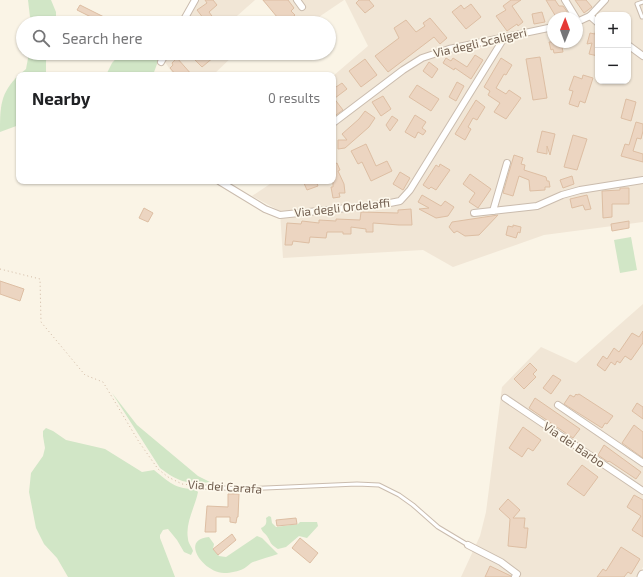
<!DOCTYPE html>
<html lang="en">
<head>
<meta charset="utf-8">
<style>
  body { margin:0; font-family:"Exo 2",sans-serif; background:#f6f6f6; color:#202124 }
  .controls { position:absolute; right:12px; top:12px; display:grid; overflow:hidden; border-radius:8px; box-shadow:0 1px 3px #0004 }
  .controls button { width:36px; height:36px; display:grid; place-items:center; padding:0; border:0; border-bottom:1px solid #e0e0e0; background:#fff; color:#202124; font:20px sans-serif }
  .compass { position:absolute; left:547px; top:12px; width:36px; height:36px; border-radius:50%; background:#fff; box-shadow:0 1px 3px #0004; rotate:1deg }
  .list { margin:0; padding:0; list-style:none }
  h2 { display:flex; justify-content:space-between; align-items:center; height:52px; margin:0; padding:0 16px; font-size:17px }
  h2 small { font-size:13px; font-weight:400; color:#757577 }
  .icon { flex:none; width:22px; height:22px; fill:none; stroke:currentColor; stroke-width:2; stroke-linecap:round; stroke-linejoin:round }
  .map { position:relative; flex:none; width:643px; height:577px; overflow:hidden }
  .search { position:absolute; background:#fff; box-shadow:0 1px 3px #0004; left:16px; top:16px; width:320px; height:44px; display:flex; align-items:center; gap:10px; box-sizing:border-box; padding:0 14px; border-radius:22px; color:#757577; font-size:15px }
  .panel { position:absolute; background:#fff; box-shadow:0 1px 3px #0004; left:16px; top:72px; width:320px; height:112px; border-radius:8px }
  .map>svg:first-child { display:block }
</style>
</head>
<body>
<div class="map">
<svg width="643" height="577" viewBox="0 0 643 577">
  <rect width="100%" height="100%" fill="#faf4e6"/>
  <!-- residential -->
  <g fill="#f1e6d6" fill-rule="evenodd">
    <path d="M199 0H255L229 23H186Z"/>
    <path d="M262 0H344L310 23H285Z"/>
    <path d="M345 0H643V222L544 235 453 267 423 250 283 258 280 211 252 196 270 184 269 181H333V76L368 46ZM598 15H628V81H598ZM553 18H577V42H553Z"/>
    <path d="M170 53H236L213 75H174L165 62Z"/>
    <path d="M643 304V567L637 577H461L480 536 486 512 502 387 541 347 576 363Z"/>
  </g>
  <!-- green -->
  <g fill="#d1e6c6">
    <path d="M28 0H51L56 12V18L53 23C44 23 37 22 30 17Z"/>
    <path d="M29 53H47L46 61V75H19L26 69Z"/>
    <path d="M121 53H161L153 75H106L112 63Z"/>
    <path d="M19 75V125L0 132C0 107 0 93 19 75Z"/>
    <path d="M631 237 637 270 620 273 614 240Z"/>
    <path d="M112 393 137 425 198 476 210 482C187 485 177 481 160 468Z"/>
    <path d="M46 428 53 431 66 440 105 449 142 472 154 470C169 482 175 489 195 489L198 492C195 507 185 523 188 539 188 543 192 547 193 551L191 555 184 552 177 540 168 529 163 530 160 535V538L175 577H68L57 558 44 544 36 528 29 492 31 473 43 456 45 448 43 436V431Z"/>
    <path d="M269 516 271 517 272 523 276 527 298 524 300 522H317L318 526 307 538 299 536 286 547 278 549C269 543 272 544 267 536 265 533 262 532 261 528 266 526 267 523 266 518Z"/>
    <path d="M257 536 262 538 278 554C270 557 261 559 253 562 250 563 247 567 243 569 239 571 230 573 225 573 204 574 179 539 209 537L214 544 213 549 219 556 226 557Z"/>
  </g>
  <!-- building -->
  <g fill="#ecd5c1" stroke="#ddbea3">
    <path d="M205 0H213L217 5 209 12 217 23H207L197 10 207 3Z"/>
    <path d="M263 0H288L294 8 291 11 295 15 286 23H282Z"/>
    <path d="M359 0H369L374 6 365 13 356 3Z"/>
    <path d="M511 0H521L512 6 523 22 518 26 517 24 507 31 496 16 506 10 503 6Z"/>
    <path d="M546 0H555L559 6H563L568 13V16L556 17Z"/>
    <path d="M575 0H586L592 7 584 13Z"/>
    <path d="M471 4 481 17 466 29 452 12 461 5 464 9Z"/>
    <path d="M80 5 104 17 101 22 77 10Z"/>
    <path d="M542 12 545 22 534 24 532 14Z"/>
    <path d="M430 18 447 38 440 44 434 37 388 72 375 56 399 38 394 28 406 20 416 32 425 26 423 23Z"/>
    <path d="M596 28 598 29V56L589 54 592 43 587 44 590 33 595 34Z"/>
    <path d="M549 42H573V45L562 47 563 52 554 53 553 49 551 50Z"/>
    <path d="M193 53H211L214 57 202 67 195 60 197 58Z"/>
    <path d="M475 55 483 60 471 79 455 68 454 70 443 63 446 58 451 61 453 58 467 67Z"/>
    <path d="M540 57 547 98 533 100 526 59Z"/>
    <path d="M177 58 192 75H176L170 68 173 65 172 63Z"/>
    <path d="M501 58 512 65 506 75 504 74 496 88 506 94 509 90 521 98 506 119 494 112 500 103 488 95 490 91 484 87Z"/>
    <path d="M365 59 377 75 361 87 349 71Z"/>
    <path d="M429 62 438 69 432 78 423 71Z"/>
    <path d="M583 75 593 78 585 103 580 101 578 107 569 104 573 91 569 90 574 76 582 79Z"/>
    <path d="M457 82 464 86 456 101 449 97Z"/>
    <path d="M342 83 347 89 335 98 333 95V89Z"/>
    <path d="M417 85 439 99 431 111 409 97Z"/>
    <path d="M383 96 391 109 381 116 372 102Z"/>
    <path d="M333 97 343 110 333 117Z"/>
    <path d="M626 99 636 102 631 121 621 118Z"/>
    <path d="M476 100 485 107 477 120 473 118 468 127 471 129 465 140 455 134Z"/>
    <path d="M365 111 375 118 369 127 345 148 338 149V140H347L342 134 359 119Z"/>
    <path d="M415 115 426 122 422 128 426 131 423 135 418 132 415 138 405 132Z"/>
    <path d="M392 116 398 120 390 131 386 125Z"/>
    <path d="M636 122 643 124V131L641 139 637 138 633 151 643 154V162L621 156 625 144 629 145Z"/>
    <path d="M542 131 555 134 550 155 547 146V154L537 152Z"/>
    <path d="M573 135 587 139 577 170 564 167Z"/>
    <path d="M366 144 376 166 387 161 392 171 371 181 362 162 358 164 351 151Z"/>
    <path d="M514 155 523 158 521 164 525 165 524 170 546 177 547 181H549L550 187H545V190L530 191 529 180 519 176 513 196 503 193Z"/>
    <path d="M333 159 335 164 337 163 340 170 338 171 344 184 345 193H339L340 197 333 198 331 187H333Z"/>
    <path d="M440 164 450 170 436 190 431 187 429 189 423 185 436 165 439 167Z"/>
    <path d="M400 172 410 178 403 190 393 184Z"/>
    <path d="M470 174 491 189 478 208 469 202 475 193 463 184Z"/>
    <path d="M572 176 574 184 563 188 560 180Z"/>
    <path d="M303 181H316L318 186 307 190Z"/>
    <path d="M620 188H629V204H612V217L603 218 602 191 620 190Z"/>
    <path d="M422 195 441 206 445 201 454 207 448 216 436 218 419 209 429 208 418 202Z"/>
    <path d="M587 195 591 209 585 210 583 205 572 208 570 199Z"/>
    <path d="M144 208 153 213 148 222 139 218Z"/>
    <path d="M411 209 412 225H399L373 223V232H366V229L351 227V234H343V232H327L326 238 310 237 309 243 293 241 292 245H285L287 223 301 224 302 221 319 223V220L336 221V219L360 220 361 212 398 213V210Z"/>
    <path d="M498 215 479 235 465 236 457 231 454 233 449 227 452 222Z"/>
    <path d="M629 221V228L612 231 611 224Z"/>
    <path d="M513 225 521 227 520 233 518 232 516 238 506 235 508 226 513 227Z"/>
    <path d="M0 281 24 289 20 301 0 294Z"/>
    <path d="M643 331V343L631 360 625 356 620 363 617 361 615 365 611 362 605 371 597 365 603 356 607 359 614 348 619 352 632 333 639 337Z"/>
    <path d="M530 363 537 370 533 374 536 377 524 389 514 379Z"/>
    <path d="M553 375 561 380 551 394 543 388Z"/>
    <path d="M576 394 577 395 579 394 613 416 607 424 605 423 602 428 564 404 570 395 574 397Z"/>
    <path d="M535 398 580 429 573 438 529 408Z"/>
    <path d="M637 403 643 407V419L632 411Z"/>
    <path d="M634 425 643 432V458L622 443Z"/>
    <path d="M523 427 541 440 533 451 528 448 522 457 509 448Z"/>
    <path d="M604 445 641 472 636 479 609 461 608 462 598 455Z"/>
    <path d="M582 465 598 477 584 496 567 484Z"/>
    <path d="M228 494H239L238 517H237L236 523 230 522V517H216V532H205L207 506 228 507Z"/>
    <path d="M634 495 643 500V537L632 530 641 516 627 507Z"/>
    <path d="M508 499 520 510 513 518H525L524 528H528L526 548 508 546 510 519 499 509Z"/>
    <path d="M296 518 297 524 277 526 276 520Z"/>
    <path d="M232 534 236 540 218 555 213 549Z"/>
    <path d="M300 538 318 553 310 563 292 548Z"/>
    <path d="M621 547 640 559 631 574 628 572 624 577H597L603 569 606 571Z"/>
    <path d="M490 566 511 576V577H485Z"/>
  </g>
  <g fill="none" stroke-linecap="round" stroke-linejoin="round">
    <defs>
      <g id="service">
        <path d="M642 17 637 4 643 2"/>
        <path d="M204 487 244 489 357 484 379 485 399 495 413 505 438 527 468 545"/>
      </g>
      <g id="minor">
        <path d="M297 0 302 7"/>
        <path d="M565 0 576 18"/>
        <path d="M590 16 598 23"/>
        <path d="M577 22 590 16 605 0"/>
        <path d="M182 23 195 0"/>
        <path d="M628 45 643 56"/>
        <path d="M161 62 166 53"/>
        <path d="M333 123 403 70 422 58 449 49 553 27"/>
        <path d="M219 181 265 209 280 215 385 204 400 201 410 190 504 38"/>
        <path d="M493 211 507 163"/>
        <path d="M474 213 537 206 562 195 580 190 643 180"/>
        <path d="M505 398 643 491"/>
        <path d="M558 405 643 463"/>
        <path d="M468 545 501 562 517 574 515 577"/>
      </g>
      <path id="secondary" d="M642 577 643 575"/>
    </defs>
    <!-- service casing -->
    <use href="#service" stroke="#cabcae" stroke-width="5"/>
    <!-- minor casing -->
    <use href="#minor" stroke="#cabcae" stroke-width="8"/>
    <!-- secondary casing -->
    <use href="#secondary" stroke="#cdbdac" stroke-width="11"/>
    <!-- path -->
    <path stroke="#d1b9a4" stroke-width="1" stroke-dasharray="1 3" stroke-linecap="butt" d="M0 269 40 279 41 322 85 375 103 382 139 442 158 469 168 477 182 484 199 486"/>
    <!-- service -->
    <use href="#service" stroke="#fff" stroke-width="3"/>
    <!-- minor -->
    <use href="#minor" stroke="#fff" stroke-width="6"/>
    <!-- secondary -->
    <use href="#secondary" stroke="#fff" stroke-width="9"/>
  </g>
  <g text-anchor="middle" stroke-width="3.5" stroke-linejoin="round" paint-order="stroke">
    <!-- street labels -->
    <g font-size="12" fill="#705d4e" stroke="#fdf8ec">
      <text transform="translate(480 43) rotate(-13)" y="4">Via degli Scaligeri</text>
      <text transform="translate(342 208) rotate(-6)" y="4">Via degli Ordelaffi</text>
      <text transform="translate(574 445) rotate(34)" y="4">Via dei Barbo</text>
      <text transform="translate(225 487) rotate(4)" y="4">Via dei Carafa</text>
    </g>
  </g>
</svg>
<div class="controls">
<button>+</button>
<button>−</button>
</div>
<svg class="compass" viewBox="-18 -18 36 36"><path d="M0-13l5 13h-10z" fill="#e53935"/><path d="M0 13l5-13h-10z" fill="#757577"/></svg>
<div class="search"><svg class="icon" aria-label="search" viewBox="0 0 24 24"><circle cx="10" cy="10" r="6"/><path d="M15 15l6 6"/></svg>Search here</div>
<section class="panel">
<h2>Nearby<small>0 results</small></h2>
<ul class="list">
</ul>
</section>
</div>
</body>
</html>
